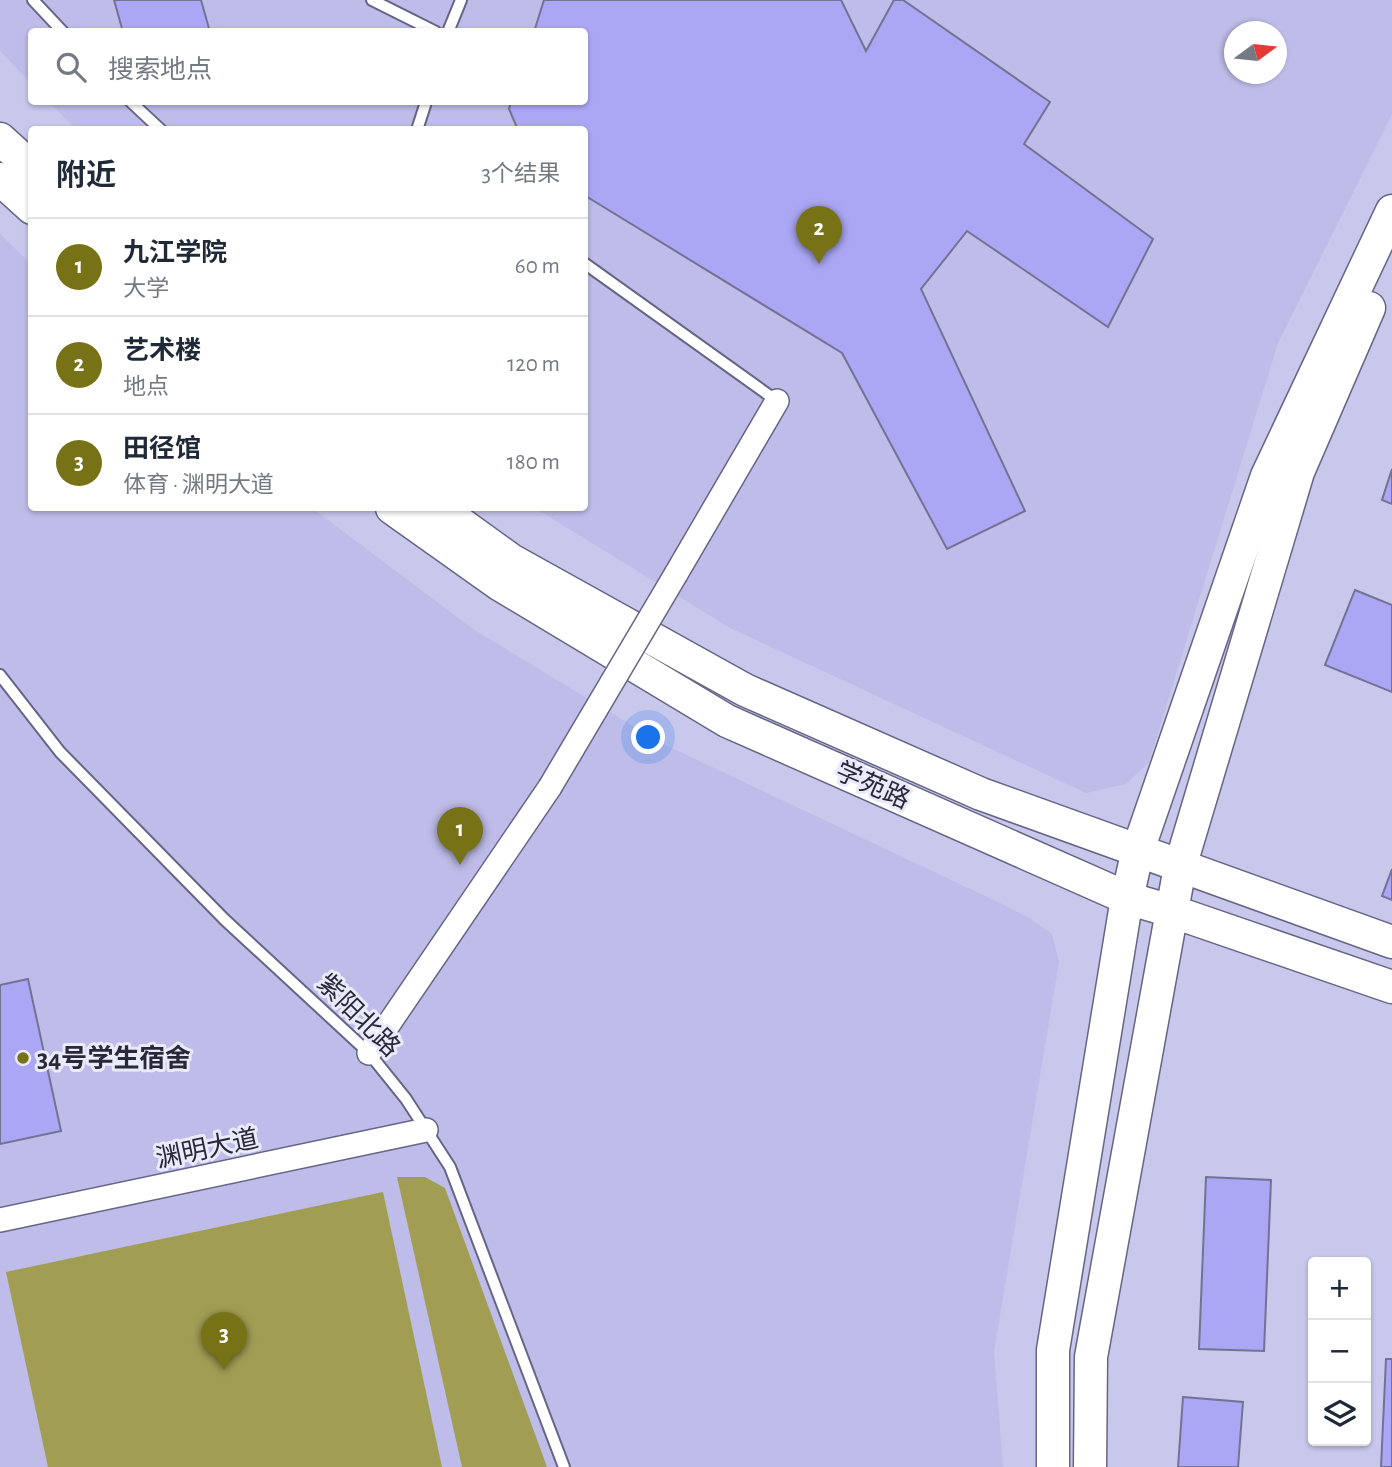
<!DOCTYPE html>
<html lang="zh">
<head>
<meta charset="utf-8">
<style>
  body { margin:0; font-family:"Alegreya Sans","Noto Sans SC",sans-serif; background:#f2f2f3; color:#1f2937 }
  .controls { position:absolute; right:21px; bottom:21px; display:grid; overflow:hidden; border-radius:7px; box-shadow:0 2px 5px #0004 }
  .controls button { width:63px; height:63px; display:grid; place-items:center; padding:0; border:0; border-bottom:2px solid #e0e1e3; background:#fff; color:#1f2937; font:35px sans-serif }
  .compass { position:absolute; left:1224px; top:21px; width:63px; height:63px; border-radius:50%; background:#fff; box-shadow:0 2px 5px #0004; rotate:75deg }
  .you { position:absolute; left:649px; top:738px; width:24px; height:24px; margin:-18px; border:5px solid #fff; border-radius:50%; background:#1a73e8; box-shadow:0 0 0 10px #1a73e833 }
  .badge { display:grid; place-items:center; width:46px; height:46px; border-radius:50%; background:#777216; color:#fff; font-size:23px; font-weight:700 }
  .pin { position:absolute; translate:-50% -58px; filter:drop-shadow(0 2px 4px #0008) }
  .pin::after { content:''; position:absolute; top:37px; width:24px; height:21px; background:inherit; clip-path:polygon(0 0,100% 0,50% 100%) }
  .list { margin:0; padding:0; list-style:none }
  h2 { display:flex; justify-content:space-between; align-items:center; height:91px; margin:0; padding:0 28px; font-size:30px }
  h2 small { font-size:23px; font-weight:400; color:#747a83 }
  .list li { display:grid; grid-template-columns:46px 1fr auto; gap:21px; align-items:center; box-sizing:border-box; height:98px; padding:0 28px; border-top:2px solid #e0e1e3 }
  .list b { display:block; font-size:26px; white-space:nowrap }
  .list p { margin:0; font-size:23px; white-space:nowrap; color:#747a83 }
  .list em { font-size:23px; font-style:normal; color:#747a83 }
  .icon { flex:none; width:38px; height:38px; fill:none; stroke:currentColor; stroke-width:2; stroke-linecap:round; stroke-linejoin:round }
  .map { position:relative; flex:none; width:1392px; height:1467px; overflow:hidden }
  .search { position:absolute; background:#fff; box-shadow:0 2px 5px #0004; left:28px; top:28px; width:560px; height:77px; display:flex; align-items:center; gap:18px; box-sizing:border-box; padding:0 24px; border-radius:7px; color:#747a83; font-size:26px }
  .panel { position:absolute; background:#fff; box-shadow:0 2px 5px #0004; left:28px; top:126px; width:560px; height:385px; border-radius:7px }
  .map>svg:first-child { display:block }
</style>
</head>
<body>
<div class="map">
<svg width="1392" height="1467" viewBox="0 0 1392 1467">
  <rect width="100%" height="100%" fill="#c8c7ec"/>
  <!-- built -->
  <g fill="#bebce8" fill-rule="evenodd">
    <path d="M0 0H1392V114L1278 343 1149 762 1126 784 1086 793 730 628 535 508H584V130L76 129 49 102H584V32H32L31 83 0 51ZM1234 32H1276V74H1234Z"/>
    <path d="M0 234 31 264 32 508H312L473 629 659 742 1002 904 1031 919 1052 934 1059 962 994 1351 1003 1467H0Z"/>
  </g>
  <!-- green -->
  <g fill="#a19e54">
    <path d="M397 1177H425L445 1188 547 1467H462Z"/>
    <path d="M383 1192 442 1467H48L6 1272Z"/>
  </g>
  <!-- building -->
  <g fill="#aca7f4" stroke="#747294" stroke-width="2">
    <path d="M114 0H201L210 32H123Z"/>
    <path d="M544 0H841L866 51 894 0H903L1050 102 1024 144 1153 239 1108 327 967 231 921 289 1025 511 947 549 842 353 584 195V130H518L509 109 511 102H584V32H534Z"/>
    <path d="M1392 469V504L1382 500Z"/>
    <path d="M1355 590 1392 605V692L1325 665Z"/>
    <path d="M1392 869V900L1382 896Z"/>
    <path d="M28 979 61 1131 0 1144V985Z"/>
    <path d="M1206 1177 1271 1180 1264 1351 1199 1349Z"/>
    <path d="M1386 1359H1392V1467H1381Z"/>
    <path d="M1183 1397 1243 1402 1238 1467H1178Z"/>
  </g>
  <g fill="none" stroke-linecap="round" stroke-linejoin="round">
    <defs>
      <g id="lane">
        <path d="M33 0 63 32"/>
        <path d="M372 0 436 32"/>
        <path d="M448 32 461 0"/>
        <path d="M131 102 161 130"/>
        <path d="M417 130 426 102"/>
        <path d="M584 263 777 401"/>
        <path d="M0 675 60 752 225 920 369 1053 406 1099 450 1167 564 1467"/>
      </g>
      <g id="street">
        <path d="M676 574 777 401"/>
        <path d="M369 1053 550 787"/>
        <path d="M0 1220 426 1130"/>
      </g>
      <g id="secondary">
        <path d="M0 139 32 168"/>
        <path d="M0 179 32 208"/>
        <path d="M392 508 499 584 727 721 1127 898 1171 911 1392 987"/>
        <path d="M439 508 511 560 745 690 981 794 1392 942"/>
        <path d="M1053 1467V1350L1127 898 1138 850 1267 476 1392 211"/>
        <path d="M1090 1467 1091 1357 1180 867 1298 472 1369 308"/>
      </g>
    </defs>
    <!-- lane casing -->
    <use href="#lane" stroke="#666586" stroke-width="14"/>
    <!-- street casing -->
    <use href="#street" stroke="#666586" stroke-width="26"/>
    <!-- secondary casing -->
    <use href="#secondary" stroke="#666586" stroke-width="35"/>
    <!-- lane -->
    <use href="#lane" stroke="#fff" stroke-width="10"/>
    <!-- street -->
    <use href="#street" stroke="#fff" stroke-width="23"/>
    <!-- secondary -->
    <use href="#secondary" stroke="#fff" stroke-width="32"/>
    <defs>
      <path id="street-bridge" d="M550 787 676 574"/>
    </defs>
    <!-- street-bridge casing -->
    <use href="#street-bridge" stroke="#666586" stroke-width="26" stroke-linecap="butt"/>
    <!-- street-bridge -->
    <use href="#street-bridge" stroke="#fff" stroke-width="23"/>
  </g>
  <!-- markers -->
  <circle fill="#777216" stroke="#eaeafd" stroke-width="2.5" cx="23" cy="1058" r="7"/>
  <g text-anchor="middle" stroke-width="6" stroke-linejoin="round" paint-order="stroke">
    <!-- street labels -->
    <g font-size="26" fill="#282836" stroke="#eaeafd">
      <text transform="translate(873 785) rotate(24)" y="9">学苑路</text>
      <text transform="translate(359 1015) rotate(45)" y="9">紫阳北路</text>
      <text transform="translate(207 1148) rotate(-12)" y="9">渊明大道</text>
    </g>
    <!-- poi labels -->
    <g font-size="26" font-weight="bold" fill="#282836" stroke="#eaeafd" text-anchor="start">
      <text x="37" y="1067">34号学生宿舍</text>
    </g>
  </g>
</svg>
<div class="controls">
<button>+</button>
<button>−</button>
<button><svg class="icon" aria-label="layers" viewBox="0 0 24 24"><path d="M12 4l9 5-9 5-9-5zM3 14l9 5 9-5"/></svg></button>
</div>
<svg class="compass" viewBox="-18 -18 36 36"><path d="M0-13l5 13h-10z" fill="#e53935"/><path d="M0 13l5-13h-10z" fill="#747a83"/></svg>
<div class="you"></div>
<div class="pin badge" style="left:460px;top:865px">1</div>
<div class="pin badge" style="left:819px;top:264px">2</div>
<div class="pin badge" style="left:224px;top:1370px">3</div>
<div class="search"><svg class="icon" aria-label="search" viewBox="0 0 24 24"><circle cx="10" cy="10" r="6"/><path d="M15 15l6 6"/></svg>搜索地点</div>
<section class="panel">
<h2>附近<small>3个结果</small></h2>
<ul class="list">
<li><span class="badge">1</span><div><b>九江学院</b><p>大学</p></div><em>60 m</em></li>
<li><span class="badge">2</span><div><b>艺术楼</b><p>地点</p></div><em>120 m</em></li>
<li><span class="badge">3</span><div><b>田径馆</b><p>体育 · 渊明大道</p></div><em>180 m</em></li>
</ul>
</section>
</div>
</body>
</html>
